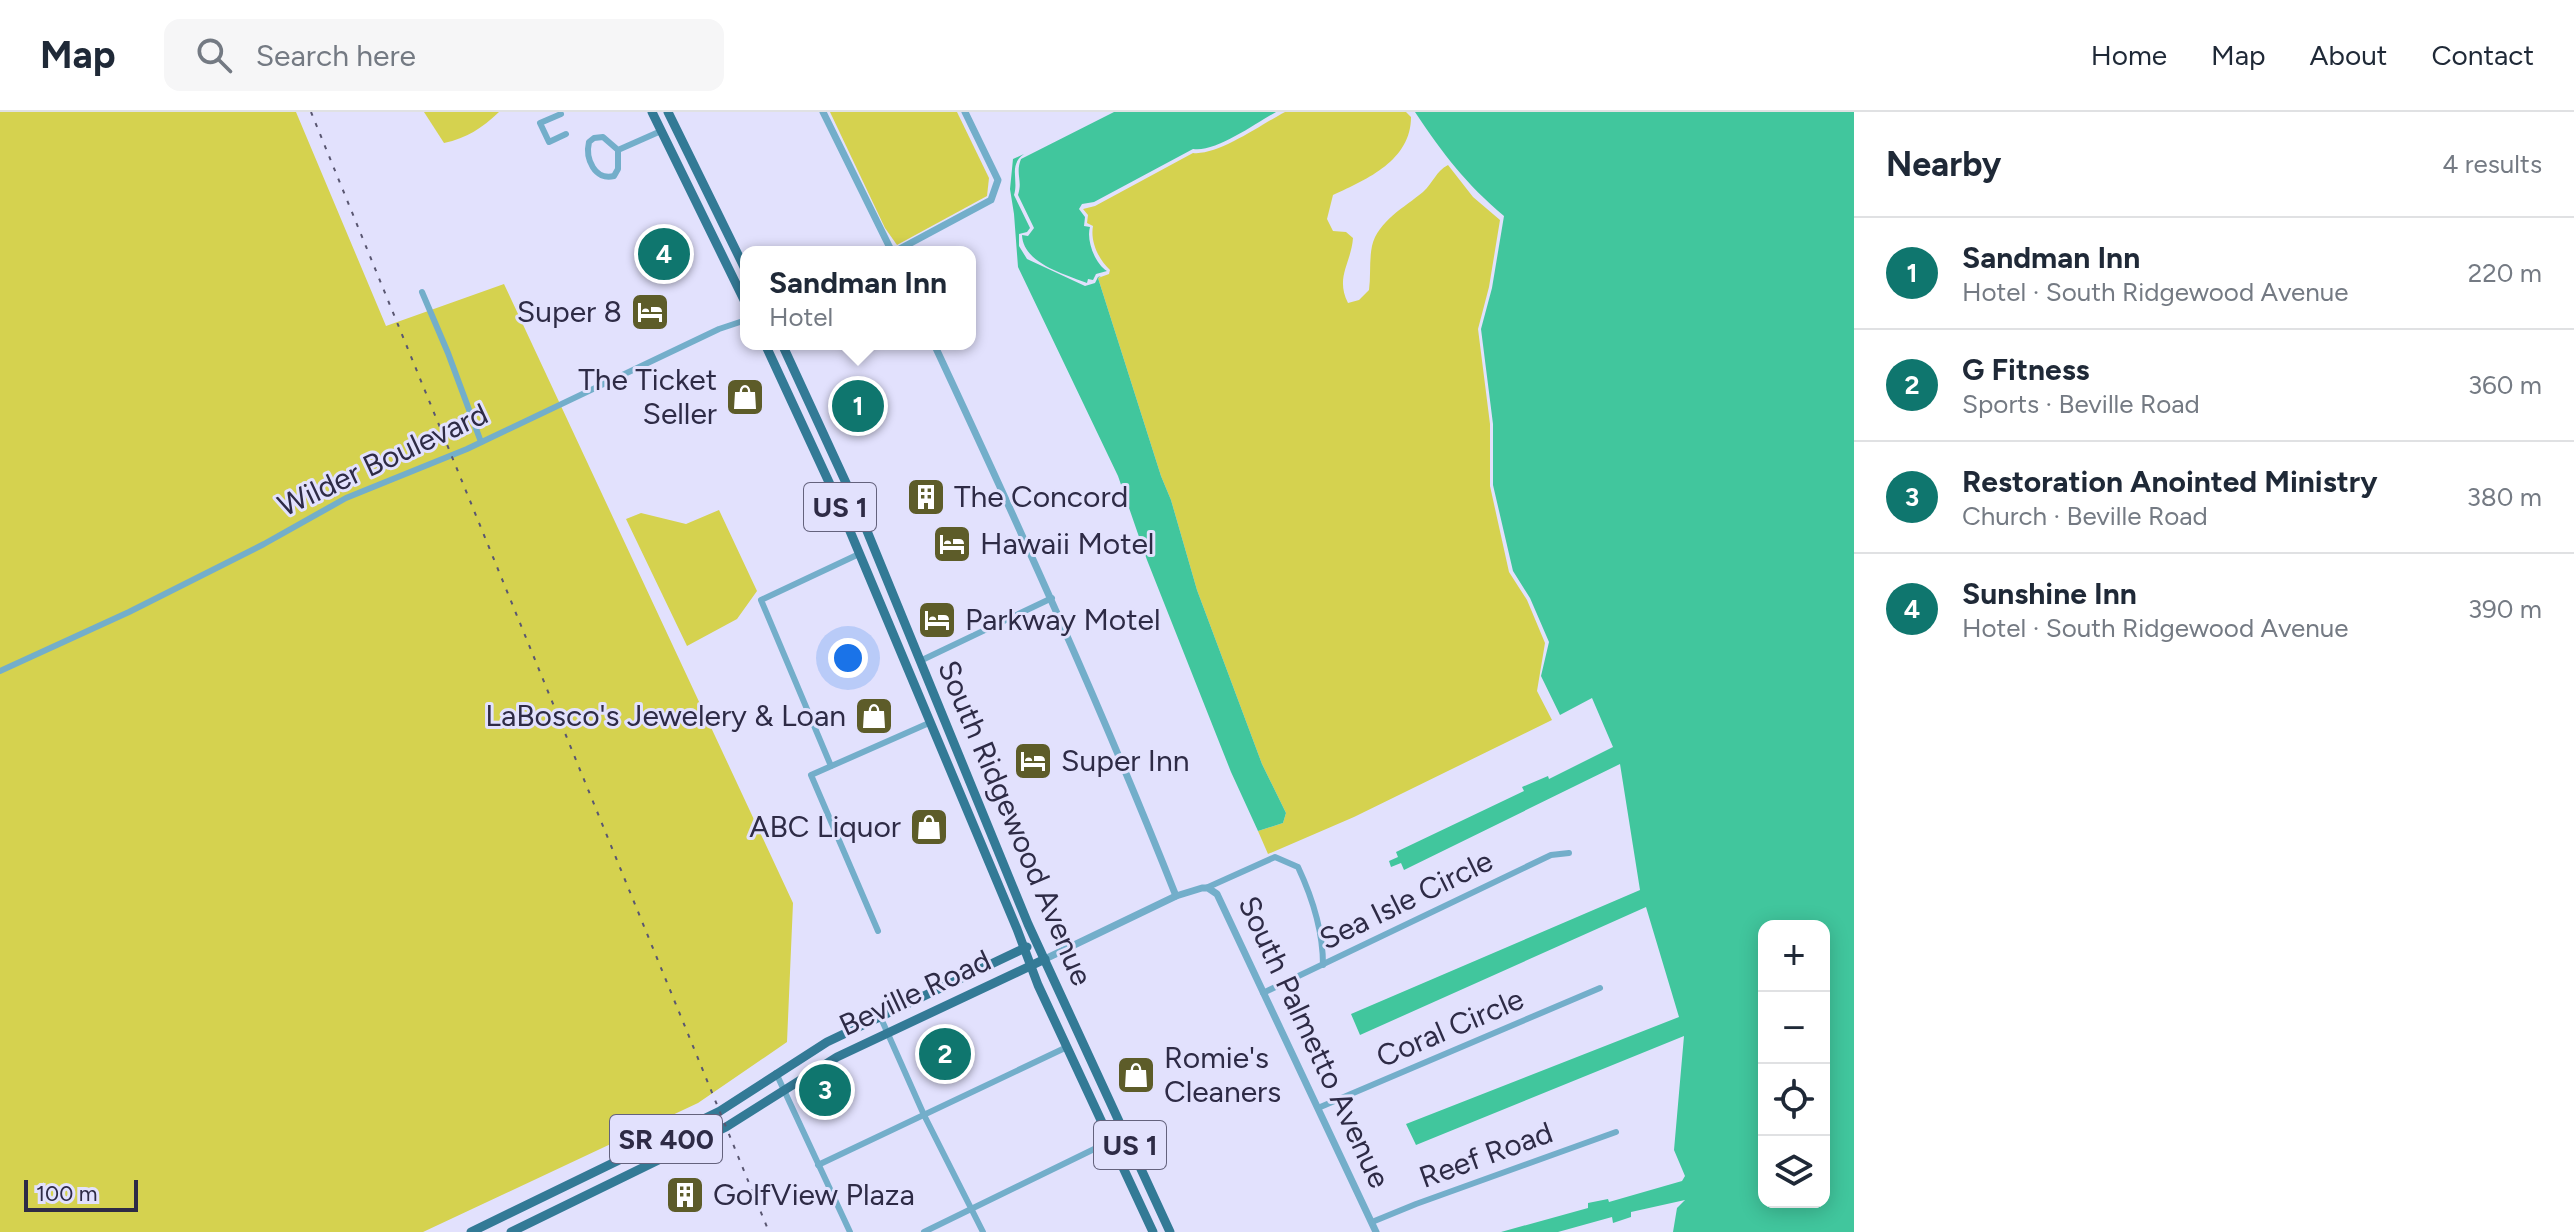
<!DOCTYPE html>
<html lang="en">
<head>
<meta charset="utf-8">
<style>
  body { margin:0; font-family:Figtree,sans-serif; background:#f6f6f7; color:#1f2937 }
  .controls { position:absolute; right:24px; bottom:24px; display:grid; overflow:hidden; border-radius:16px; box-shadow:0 4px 20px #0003 }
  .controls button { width:72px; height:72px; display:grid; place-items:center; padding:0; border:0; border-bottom:2px solid #e0e1e3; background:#fff; color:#1f2937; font:40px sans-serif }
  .scale { position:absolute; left:24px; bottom:20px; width:114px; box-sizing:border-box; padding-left:8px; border:4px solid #2e2b46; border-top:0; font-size:22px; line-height:28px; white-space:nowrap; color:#2e2b46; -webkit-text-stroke:6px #e2e1fd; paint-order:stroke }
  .you { position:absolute; left:848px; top:546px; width:28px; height:28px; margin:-20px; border:6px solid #fff; border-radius:50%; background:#1a73e8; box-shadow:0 0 0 12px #1a73e833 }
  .badge { display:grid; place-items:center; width:52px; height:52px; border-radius:50%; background:#0f766e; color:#fff; font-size:26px; font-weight:700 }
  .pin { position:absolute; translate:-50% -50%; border:4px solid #fff; box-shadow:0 2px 8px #0006 }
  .popup { position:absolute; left:740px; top:134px; width:236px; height:104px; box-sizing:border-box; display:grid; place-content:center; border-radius:16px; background:#fff; filter:drop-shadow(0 2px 6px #0005); font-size:26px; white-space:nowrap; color:#747a83 }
  .popup b { font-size:30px; color:#1f2937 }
  .popup::after { content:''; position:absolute; left:50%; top:100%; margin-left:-16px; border:16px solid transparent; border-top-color:#fff }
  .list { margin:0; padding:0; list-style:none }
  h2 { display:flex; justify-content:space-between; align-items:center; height:104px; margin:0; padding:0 32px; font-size:34px }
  h2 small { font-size:26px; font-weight:400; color:#747a83 }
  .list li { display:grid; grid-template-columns:52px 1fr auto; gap:24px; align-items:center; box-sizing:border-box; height:112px; padding:0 32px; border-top:2px solid #e0e1e3 }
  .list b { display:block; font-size:30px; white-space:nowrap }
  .list p { margin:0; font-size:26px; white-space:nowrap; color:#747a83 }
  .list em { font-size:26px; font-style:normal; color:#747a83 }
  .icon { flex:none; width:44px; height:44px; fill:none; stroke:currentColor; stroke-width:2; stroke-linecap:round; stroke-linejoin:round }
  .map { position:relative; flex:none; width:1854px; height:1120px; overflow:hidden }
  header { display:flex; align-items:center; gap:48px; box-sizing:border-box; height:112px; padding:0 40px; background:#fff; border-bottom:2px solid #e0e1e3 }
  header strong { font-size:38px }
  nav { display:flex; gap:44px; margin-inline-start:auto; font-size:28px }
  .search { width:560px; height:72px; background:#f6f6f7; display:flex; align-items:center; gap:20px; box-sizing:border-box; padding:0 28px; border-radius:16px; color:#747a83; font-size:30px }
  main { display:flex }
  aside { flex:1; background:#fff }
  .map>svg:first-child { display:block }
</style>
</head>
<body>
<header>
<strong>Map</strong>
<div class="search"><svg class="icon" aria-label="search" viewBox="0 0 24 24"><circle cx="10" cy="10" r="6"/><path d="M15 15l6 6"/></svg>Search here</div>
<nav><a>Home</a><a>Map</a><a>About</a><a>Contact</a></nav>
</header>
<main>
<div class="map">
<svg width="1854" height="1120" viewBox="0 0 1854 1120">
  <rect width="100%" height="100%" fill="#e2e1fd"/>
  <!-- green -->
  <g fill="#d5d24f">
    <path d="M0 0H296L386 214 504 172 793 791 787 930 698 991 423 1120H0Z"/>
    <path d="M424 0H499C482 16 467 26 444 31Z"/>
    <path d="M830 0H957L989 66 987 84 897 133 885 116Z"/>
    <path d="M1285 0H1406L1411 5C1411 48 1368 67 1333 83L1327 107 1333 119 1346 120 1353 126C1351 152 1335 165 1348 191L1359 188 1369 178C1371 164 1369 148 1372 134 1378 109 1405 95 1423 80 1433 71 1436 59 1448 53L1473 85 1500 108 1489 175 1478 217 1490 312V374L1509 460 1527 488 1545 531 1537 579 1552 608 1354 705 1268 742 1258 719 1283 711 1286 701 1262 652 1197 478 1171 388 1161 364 1098 166 1109 162 1110 158C1099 148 1090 130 1093 114L1087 111 1088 103 1083 97 1095 94 1193 41C1218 44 1262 12 1285 0Z"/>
    <path d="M719 398 757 479 737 507 687 534 626 407 641 401 686 412Z"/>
  </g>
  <!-- water -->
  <g fill="#41c69d" fill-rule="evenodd">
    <path d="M1114 0H1276C1256 11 1215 41 1193 37L1094 90 1082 92 1079 97 1085 105 1084 114 1090 115C1086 128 1095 152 1107 159L1096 162 1093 168 1088 167 1087 171C1064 162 1023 151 1022 123L1028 124 1034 116 1018 83C1023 68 1015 62 1021 47Z"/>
    <path d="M1415 0H1854V1120H1673L1677 1096 1685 1088 1631 1100V1105L1613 1111 1612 1105 1558 1120H1501L1588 1096V1091L1608 1087 1609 1090 1682 1069 1685 1064 1674 1038 1684 924 1416 1033 1406 1012 1679 905 1646 795 1360 923 1351 902 1640 778 1620 652 1404 758 1401 751 1391 755 1389 749 1398 745 1396 740 1524 679 1522 675 1548 664 1549 667 1613 635 1592 586 1560 603 1541 564 1549 530 1530 486 1513 459 1493 373V312L1481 217 1492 176 1504 104C1466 72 1443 42 1415 0ZM1764 814H1824V1090H1764Z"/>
    <path d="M1024 42C1008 53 1019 68 1014 83L1030 116 1027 120 1019 122V134L1027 147 1085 174 1095 171 1098 165 1101 164 1098 166 1161 364 1171 388 1197 478 1262 652 1286 701 1283 711 1258 719 1231 660 1147 448 1118 364 1018 155 1014 102 1010 77 1013 47Z"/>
  </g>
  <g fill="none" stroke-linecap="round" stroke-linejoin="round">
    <!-- minor -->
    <g stroke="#73aeca" stroke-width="6">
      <path d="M561 2 540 11 549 30 566 22"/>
      <path d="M618 38V57L614 64C595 69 585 47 589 30L594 26 603 25 618 38 661 19"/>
      <path d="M422 180 448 241 481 330"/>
      <path d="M920 549 1052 486"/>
      <path d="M0 559 129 500 264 432 346 386 467 337 719 217 746 208"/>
      <path d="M831 654 761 488 859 442"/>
      <path d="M1206 776 1275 745 1298 755C1313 787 1323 818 1323 853"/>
      <path d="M878 819 811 663 929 611"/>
      <path d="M1263 881 1551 743 1569 741"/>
      <path d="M880 904 924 1003 983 1120"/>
      <path d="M776 961 850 1120"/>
      <path d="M1318 996 1600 876"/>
      <path d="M818 1053 1067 935"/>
      <path d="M1372 1110 1416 1092 1616 1020"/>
      <path d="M924 1120 1125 1022"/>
    </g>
    <!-- tertiary -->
    <g stroke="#73aeca" stroke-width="7">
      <path d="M823 0 892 140"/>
      <path d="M894 140 991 88 998 68 965 0"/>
      <path d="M934 232C1019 414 1102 597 1176 784"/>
      <path d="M1045 847 1176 784 1202 776H1208L1217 782 1376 1120"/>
    </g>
    <!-- primary -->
    <g stroke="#337a96" stroke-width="9">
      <path d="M652 0 746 192"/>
      <path d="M668 0 746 159"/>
      <path d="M765 232 834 381 1017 817 1038 873 1153 1120"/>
      <path d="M782 232 858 397 1028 812 1170 1120"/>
      <path d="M471 1120 720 999 827 930 1027 835"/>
      <path d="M511 1120 726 1015 837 945 1045 847"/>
    </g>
    <!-- rail -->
    <path stroke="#595671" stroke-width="2" stroke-dasharray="4 8" stroke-linecap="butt" d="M311 0 769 1120"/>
  </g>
  <!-- icons -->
  <defs>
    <symbol id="hotel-square" viewBox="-11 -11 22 22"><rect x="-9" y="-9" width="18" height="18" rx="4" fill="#5d5c29" stroke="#e2e1fd"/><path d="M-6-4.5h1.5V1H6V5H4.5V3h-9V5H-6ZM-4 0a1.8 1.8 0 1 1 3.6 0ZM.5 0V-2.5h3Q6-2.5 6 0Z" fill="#fff"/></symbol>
    <symbol id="shop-square" viewBox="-11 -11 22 22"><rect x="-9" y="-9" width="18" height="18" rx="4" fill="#5d5c29" stroke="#e2e1fd"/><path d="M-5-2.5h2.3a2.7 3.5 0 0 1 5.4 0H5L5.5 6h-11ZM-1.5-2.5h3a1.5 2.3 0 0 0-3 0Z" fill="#fff"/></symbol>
    <symbol id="building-square" viewBox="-11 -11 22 22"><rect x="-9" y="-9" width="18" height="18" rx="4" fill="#5d5c29" stroke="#e2e1fd"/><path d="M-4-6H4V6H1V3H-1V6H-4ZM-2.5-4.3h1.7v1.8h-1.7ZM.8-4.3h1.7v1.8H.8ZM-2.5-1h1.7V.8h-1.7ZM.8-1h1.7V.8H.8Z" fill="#fff"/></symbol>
  </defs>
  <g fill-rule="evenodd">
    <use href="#hotel-square" x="628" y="178" width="44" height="44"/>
    <use href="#shop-square" x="723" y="263" width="44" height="44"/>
    <use href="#building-square" x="904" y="363" width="44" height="44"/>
    <use href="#hotel-square" x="930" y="410" width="44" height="44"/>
    <use href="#hotel-square" x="915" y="486" width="44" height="44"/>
    <use href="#shop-square" x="852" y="582" width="44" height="44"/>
    <use href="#hotel-square" x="1011" y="627" width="44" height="44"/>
    <use href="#shop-square" x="907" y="693" width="44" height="44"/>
    <use href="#shop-square" x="1114" y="941" width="44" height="44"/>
    <use href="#building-square" x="663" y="1061" width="44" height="44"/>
  </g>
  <g text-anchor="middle" stroke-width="6" stroke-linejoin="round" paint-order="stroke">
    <!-- shield labels -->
    <g fill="#e2e1fd" stroke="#64627d" stroke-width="2">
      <rect x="804" y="371" width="72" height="48" rx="6"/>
      <rect x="610" y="1003" width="112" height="48" rx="6"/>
      <rect x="1094" y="1009" width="72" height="48" rx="6"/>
    </g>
    <g font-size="28" font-weight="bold" fill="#2e2b46">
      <text x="840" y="405">US 1</text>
      <text x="666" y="1037">SR 400</text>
      <text x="1130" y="1043">US 1</text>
    </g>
    <!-- poi labels -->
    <g font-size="30" fill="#2e2b46" stroke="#e2e1fd" text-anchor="start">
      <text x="622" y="210" text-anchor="end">Super 8</text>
      <text x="717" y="278" text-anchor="end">The Ticket<tspan x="717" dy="34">Seller</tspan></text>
      <text x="954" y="395">The Concord</text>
      <text x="980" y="442">Hawaii Motel</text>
      <text x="965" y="518">Parkway Motel</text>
      <text x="846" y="614" text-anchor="end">LaBosco's Jewelery &amp; Loan</text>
      <text x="1061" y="659">Super Inn</text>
      <text x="901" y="725" text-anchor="end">ABC Liquor</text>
      <text x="1164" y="956">Romie's<tspan x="1164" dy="34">Cleaners</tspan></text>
      <text x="713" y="1093">GolfView Plaza</text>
    </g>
    <!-- street labels -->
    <g font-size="30" fill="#2e2b46" stroke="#e2e1fd">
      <text transform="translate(383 348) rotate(-25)" y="10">Wilder Boulevard</text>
      <text transform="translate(1015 711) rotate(67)" y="10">South Ridgewood Avenue</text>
      <text transform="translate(1406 788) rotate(-26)" y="10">Sea Isle Circle</text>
      <text transform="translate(915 881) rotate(-25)" y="10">Beville Road</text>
      <text transform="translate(1450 916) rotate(-23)" y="10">Coral Circle</text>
      <text transform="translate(1314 930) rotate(65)" y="10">South Palmetto Avenue</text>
      <text transform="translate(1486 1043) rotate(-20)" y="10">Reef Road</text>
    </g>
  </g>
</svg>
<div class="controls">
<button>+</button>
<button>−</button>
<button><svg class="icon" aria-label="locate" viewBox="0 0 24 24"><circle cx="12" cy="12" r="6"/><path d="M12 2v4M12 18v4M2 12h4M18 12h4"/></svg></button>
<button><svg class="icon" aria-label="layers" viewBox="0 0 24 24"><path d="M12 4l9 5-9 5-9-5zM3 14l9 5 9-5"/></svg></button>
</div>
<div class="scale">100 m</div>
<div class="you"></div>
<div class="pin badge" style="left:858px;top:294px">1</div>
<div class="popup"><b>Sandman Inn</b>Hotel</div>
<div class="pin badge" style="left:945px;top:942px">2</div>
<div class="pin badge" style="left:825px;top:978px">3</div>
<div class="pin badge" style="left:664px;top:142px">4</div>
</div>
<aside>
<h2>Nearby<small>4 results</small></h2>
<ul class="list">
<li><span class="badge">1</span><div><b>Sandman Inn</b><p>Hotel · South Ridgewood Avenue</p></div><em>220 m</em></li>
<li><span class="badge">2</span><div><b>G Fitness</b><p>Sports · Beville Road</p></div><em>360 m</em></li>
<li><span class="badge">3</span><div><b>Restoration Anointed Ministry</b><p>Church · Beville Road</p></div><em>380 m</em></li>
<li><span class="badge">4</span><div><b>Sunshine Inn</b><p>Hotel · South Ridgewood Avenue</p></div><em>390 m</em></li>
</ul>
</aside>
</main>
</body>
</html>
